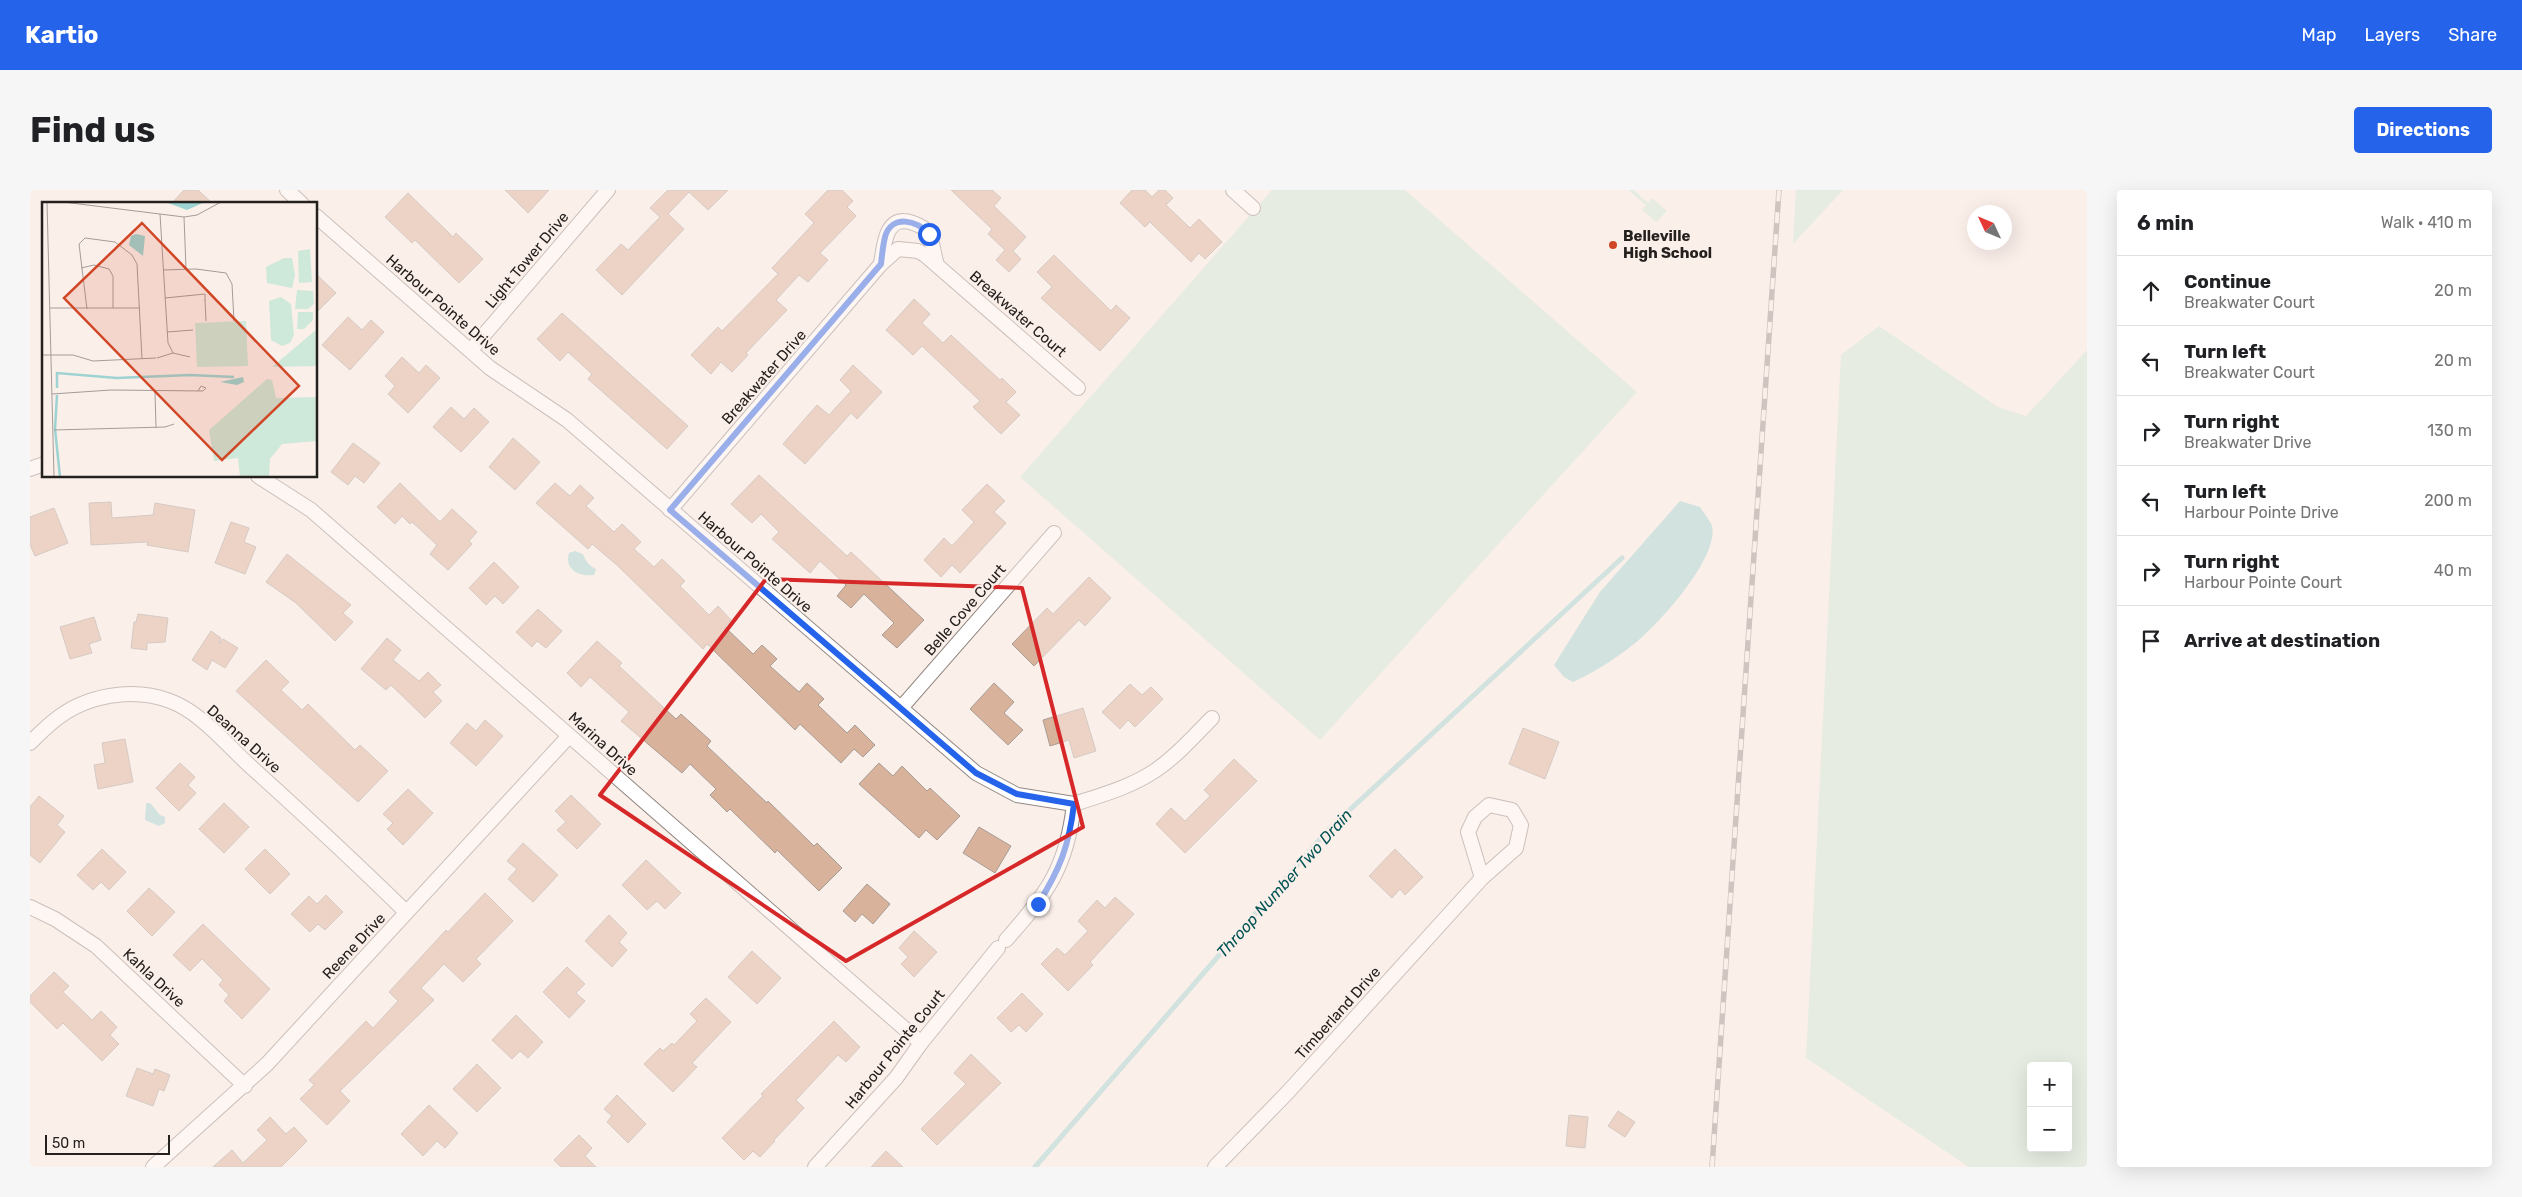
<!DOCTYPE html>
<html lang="en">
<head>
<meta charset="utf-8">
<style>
  body { margin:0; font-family:Rubik,sans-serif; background:#f6f6f6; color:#202124 }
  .controls { position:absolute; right:15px; bottom:15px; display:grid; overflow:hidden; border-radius:5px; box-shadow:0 5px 20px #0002 }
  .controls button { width:45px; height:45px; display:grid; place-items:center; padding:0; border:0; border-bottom:1px solid #e0e0e0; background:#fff; color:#202124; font:25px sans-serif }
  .compass { position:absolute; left:1937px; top:15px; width:45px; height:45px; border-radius:50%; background:#fff; box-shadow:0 5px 20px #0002; rotate:314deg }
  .scale { position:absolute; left:15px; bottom:12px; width:125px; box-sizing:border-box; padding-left:5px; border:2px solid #24201e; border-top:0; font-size:14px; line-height:18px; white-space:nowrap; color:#24201e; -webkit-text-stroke:4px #fbefea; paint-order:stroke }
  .stop { position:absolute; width:15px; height:15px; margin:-11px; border:4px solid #2563eb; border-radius:50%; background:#fff }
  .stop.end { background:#2563eb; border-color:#fff; box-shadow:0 1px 5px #0008 }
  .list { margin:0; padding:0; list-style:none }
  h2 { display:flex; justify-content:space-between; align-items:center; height:65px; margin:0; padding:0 20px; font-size:21px }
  h2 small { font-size:16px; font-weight:400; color:#757577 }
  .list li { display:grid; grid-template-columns:32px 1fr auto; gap:15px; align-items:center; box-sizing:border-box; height:70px; padding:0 20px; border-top:1px solid #e0e0e0 }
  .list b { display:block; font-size:19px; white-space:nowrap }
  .list p { margin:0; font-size:16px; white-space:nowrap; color:#757577 }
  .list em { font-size:16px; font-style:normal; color:#757577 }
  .icon { flex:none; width:28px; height:28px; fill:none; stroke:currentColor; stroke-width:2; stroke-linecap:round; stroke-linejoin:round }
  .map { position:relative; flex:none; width:2057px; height:977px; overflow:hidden; border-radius:5px }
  header { display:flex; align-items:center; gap:30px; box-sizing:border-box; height:70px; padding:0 25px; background:#2563eb; color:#fff }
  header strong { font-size:24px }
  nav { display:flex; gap:28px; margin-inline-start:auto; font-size:18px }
  .intro { display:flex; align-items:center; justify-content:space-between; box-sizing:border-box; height:120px; padding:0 30px }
  h1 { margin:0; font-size:35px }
  .button { padding:12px 22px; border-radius:5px; background:#2563eb; color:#fff; font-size:18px; font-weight:700 }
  main { display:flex; gap:30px; padding:0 30px }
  aside { flex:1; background:#fff; border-radius:5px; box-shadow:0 5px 20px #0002 }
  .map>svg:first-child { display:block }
</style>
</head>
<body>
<header>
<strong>Kartio</strong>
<nav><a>Map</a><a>Layers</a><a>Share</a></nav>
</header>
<div class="intro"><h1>Find us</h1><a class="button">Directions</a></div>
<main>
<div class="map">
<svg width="2057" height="977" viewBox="0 0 2057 977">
  <rect width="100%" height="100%" fill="#fbefea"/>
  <!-- green -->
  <g fill="#cee8d9" fill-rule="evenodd">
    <path d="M1242 0H1375L1607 202 1290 550 990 287Z"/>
    <path d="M1598 0H1604L1618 13 1622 8 1637 21 1626 32 1612 20 1616 15Z"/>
    <path d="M1766 0H1813L1763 54Z"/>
    <path d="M1849 136 1968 217 1996 226 2057 160V977H1939L1776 868 1811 165ZM2001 876H2038V958H2001Z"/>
  </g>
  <!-- water -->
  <g fill="#9dd3d2">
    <path d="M1650 311 1670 317C1673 322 1680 330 1682 336 1689 368 1628 435 1604 454 1585 469 1565 482 1543 492L1534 487 1524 475 1570 402Z"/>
    <path d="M545 361 553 364C554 370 562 378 566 379L564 385C550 387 534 380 539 363Z"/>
    <path d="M116 613H120L130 625 135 627V633L129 636 115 630Z"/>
  </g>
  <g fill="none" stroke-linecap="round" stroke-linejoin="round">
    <!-- stream -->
    <path stroke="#9dd3d2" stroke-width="5" d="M1005 977 1298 640 1592 368"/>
  </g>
  <!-- building -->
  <g fill="#d9b29b" stroke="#a79d97">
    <path d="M154 0H168L183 14H141Z"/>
    <path d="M475 0H519L498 23Z"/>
    <path d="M638 0H698L678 20 659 2 638 24 654 39 592 105 566 80 591 54 598 60 630 27 620 18Z"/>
    <path d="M798 0H812L823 11 817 17 826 26 790 63 798 70 778 92 769 85 746 110 757 120 716 163 718 165 702 182 691 172 681 184 661 165 688 137 692 141 748 84 742 78 784 33 775 24Z"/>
    <path d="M921 0H962L971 8 964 16 996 47 983 61 991 69 979 82 966 70 975 60 958 44 962 39Z"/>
    <path d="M1102 0H1115L1122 7 1129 0H1135L1143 8 1136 15 1160 38 1169 29 1192 52 1175 69 1169 63 1161 72 1120 32 1115 37 1090 13Z"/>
    <path d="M378 3 423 47 426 43 453 69 429 93 385 50 382 53 355 27Z"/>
    <path d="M1024 65 1081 121 1086 115 1100 128 1070 161 1011 108 1022 97 1007 82Z"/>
    <path d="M286 84 306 103 286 123Z"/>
    <path d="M884 109 900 124 892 133 913 153 921 145 970 190 972 188 986 202 976 212 990 225 971 244 943 217 950 211 892 156 883 165 856 140Z"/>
    <path d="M532 123 658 236 637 259 558 189 562 184 538 162 530 171 507 149Z"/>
    <path d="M318 127 332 140 341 130 354 142 320 180 292 155Z"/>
    <path d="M372 167 389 183 396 175 410 188 378 223 358 204 365 196 355 186Z"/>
    <path d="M823 175 852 202 827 229 821 223 775 274 753 254 787 215 799 225 821 201 810 190Z"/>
    <path d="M421 217 434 229 444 218 459 232 431 262 403 237Z"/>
    <path d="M483 248 510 272 485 300 459 277Z"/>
    <path d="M323 253 350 273 334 293 325 286 318 295 301 282Z"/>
    <path d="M729 285 817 366 821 362 894 430 867 458 852 445 864 433 834 404 821 418 807 406 816 395 790 371 780 383 742 349 749 342 731 324 722 333 701 314Z"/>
    <path d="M370 293 410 332 422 319 447 342 439 351 442 354 418 380 400 364 407 355 382 332 380 334 372 326 365 334 347 317Z"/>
    <path d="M525 293 540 306 550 295 564 308 556 316 584 342 592 334 611 352 604 359 624 377 632 369 655 391 650 396 679 425 688 416 701 430 695 437 723 464 732 455 747 469 740 476 769 502 777 493 794 509 788 515 817 543 825 535 845 555 833 567 824 559 811 573 770 534 765 540 677 454 673 459 588 376 562 354 558 359 506 313Z"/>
    <path d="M957 294 975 311 964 322 976 333 930 383 922 375 911 387 894 370 914 348 922 356 944 332 932 320Z"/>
    <path d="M81 312 82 328 123 325 125 313 165 320 158 362 117 355 118 352 61 355 59 313Z"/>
    <path d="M24 318 38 353 5 366 0 355V327Z"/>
    <path d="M201 332 219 338 214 352 226 357 215 384 185 373Z"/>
    <path d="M257 364 321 415 313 423 323 432 305 451 266 413 236 392Z"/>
    <path d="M464 372 489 397 473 414 465 406 456 415 439 398Z"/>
    <path d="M1059 387 1081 408 1055 436 1049 430 1004 476 982 454 1017 418 1023 424Z"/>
    <path d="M508 419 532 441 516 458 507 451 502 457 486 442Z"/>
    <path d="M108 424 138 428 135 452 117 453V460L101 458 104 432H106Z"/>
    <path d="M64 427 71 450 59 454 62 463 40 469 30 437Z"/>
    <path d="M181 441 191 448 189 454 193 449 208 458 195 478 182 470 177 480 162 470Z"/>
    <path d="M357 448 371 460 363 470 389 491 398 482 411 495 403 502 412 511 395 528 361 495 356 500 331 479Z"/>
    <path d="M567 451 592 473 589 476 646 529 651 524 681 551 677 556 737 613 738 611 784 656 787 653 812 678 789 701 747 660 745 663 700 619 697 622 680 605 686 599 660 574 652 583 591 531 599 522 560 487 551 497 537 483Z"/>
    <path d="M236 470 259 492 251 500 272 520 278 514 325 560 330 555 358 581 328 612 206 501Z"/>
    <path d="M964 493 984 512 974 523 993 540 978 555 940 519Z"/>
    <path d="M1100 494 1112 505 1121 497 1133 509 1105 537 1098 530 1090 539 1072 522Z"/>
    <path d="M1053 518 1066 561 1044 568 1039 550 1020 556 1013 530Z"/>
    <path d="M455 530 473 546 446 576 420 553 437 533 446 541Z"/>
    <path d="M1493 538 1529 552 1515 589 1479 574Z"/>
    <path d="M95 549 103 592 68 599 64 575 75 573 72 553Z"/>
    <path d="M1204 569 1227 591 1155 663 1126 634 1141 618 1155 631 1180 606 1174 600Z"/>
    <path d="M150 573 165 587 158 595 166 603 149 621 126 598Z"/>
    <path d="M849 573 863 586 872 576 897 601 900 598 930 626 907 650 896 640 889 648 829 594Z"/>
    <path d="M378 599 403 623 373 655 357 639 363 633 353 624Z"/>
    <path d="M541 605 571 634 547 659 527 640 536 632 525 621Z"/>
    <path d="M9 606 34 626 27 635 35 642 10 673 0 665V617Z"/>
    <path d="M194 613 219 637 194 663 169 639Z"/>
    <path d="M949 637 981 656 965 683 933 663Z"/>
    <path d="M493 653 528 685 503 712 478 689 487 679 477 671Z"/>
    <path d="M72 659 96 682 79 700 71 692 63 700 47 685Z"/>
    <path d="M235 659 260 684 240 704 215 679Z"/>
    <path d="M1365 659 1393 687 1375 705 1370 699 1362 708 1339 686Z"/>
    <path d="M616 670 651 703 635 719 627 711 617 720 592 695Z"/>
    <path d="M837 694 860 714 843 734 832 724 825 732 813 721Z"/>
    <path d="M119 698 145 722 122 746 97 721Z"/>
    <path d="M455 703 483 731 446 769 451 774 433 792 414 774 391 798 404 810 310 901 320 911 297 935 270 909 284 895 279 890 336 831 343 838 368 811 359 802 416 740 418 742Z"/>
    <path d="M296 705 313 722 295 740 288 734 280 742 261 724 279 706 287 714Z"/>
    <path d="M1085 707 1104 724 1060 772 1063 775 1038 801 1011 774 1027 758 1035 765 1058 741 1048 731 1067 710 1075 718Z"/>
    <path d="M579 725 597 743 589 752 597 760 582 777 555 751Z"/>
    <path d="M173 734 240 799 212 829 194 811 199 805 189 795 193 790 172 769 160 781 143 765Z"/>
    <path d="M884 741 907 762 884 787 871 774 878 767 869 758Z"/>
    <path d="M722 761 751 788 727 814 698 787Z"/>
    <path d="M537 777 555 794 546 803 555 811 539 828 513 802Z"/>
    <path d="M24 782 39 796 33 802 62 830 71 821 87 837 80 845 89 854 72 871 33 833 27 839 0 812V806Z"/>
    <path d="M992 803 1013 824 996 842 989 835 981 842 967 828Z"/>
    <path d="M676 808 701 832 662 873 667 877 643 902 614 874 630 858 633 861 642 853 644 855 667 831 660 824Z"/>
    <path d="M486 825 513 852 498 868 490 861 482 869 462 850Z"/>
    <path d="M804 831 830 857 816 872 808 865 766 910 774 918 744 950 745 951 730 967 723 961 714 970 692 948 733 906 731 904Z"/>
    <path d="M941 864 971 893 907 955 891 939 936 894 924 883Z"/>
    <path d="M447 874 471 898 447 922 423 899Z"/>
    <path d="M107 878 123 884 125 879 140 885 134 901 129 899 123 916 96 906Z"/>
    <path d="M587 905 616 934 598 953 577 932 582 926 574 919Z"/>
    <path d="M399 915 428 943 415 958 407 951 393 966 371 944Z"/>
    <path d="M1588 921 1605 932 1595 947 1578 936Z"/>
    <path d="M1539 925 1558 927 1555 958 1536 956Z"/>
    <path d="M240 927 256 944 264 937 277 951 251 977H183L202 960 213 973 237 950 227 940Z"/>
    <path d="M549 945 562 958 555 966 566 977H531L524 970Z"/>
    <path d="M856 961 873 977H841Z"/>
  </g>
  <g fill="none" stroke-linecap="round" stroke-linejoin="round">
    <defs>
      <g id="street">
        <path d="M257 0 272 14"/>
        <path d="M1203 0 1223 18"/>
        <path d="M286 26 460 178 537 230 946 583 987 605 1044 614"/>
        <path d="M851 74C854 56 855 23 883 33 889 35 896 39 899 44 903 53 904 66 907 75"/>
        <path d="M441 160 578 0"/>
        <path d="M0 279 14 274"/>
        <path d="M228 286 281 320 891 853"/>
        <path d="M640 320 851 74 868 59 888 61 895 65 1048 198"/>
        <path d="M871 518 1024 343"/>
        <path d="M0 553C8 545 16 537 25 530 56 505 102 497 140 511 170 522 195 553 219 575 272 623 325 672 376 722"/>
        <path d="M0 717 25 729 66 756 215 896"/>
        <path d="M976 750C1017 704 1037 677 1044 614 1072 605 1101 597 1126 580 1147 566 1164 546 1182 528"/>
        <path d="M123 977 237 874 539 546"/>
        <path d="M785 977 866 888 891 853 968 758"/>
        <path d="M1185 977 1258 902 1452 688 1486 658 1491 635 1482 620 1459 615 1445 627 1438 642 1452 688"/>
      </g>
    </defs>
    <!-- street casing -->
    <use href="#street" stroke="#928782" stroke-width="16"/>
    <!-- street -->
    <use href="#street" stroke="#fff" stroke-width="14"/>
    <defs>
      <path id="rail" d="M1682 977 1749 0"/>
    </defs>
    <!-- rail casing -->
    <use href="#rail" stroke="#99918d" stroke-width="5.5"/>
    <!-- rail -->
    <use href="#rail" stroke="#fbefea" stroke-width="4" stroke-dasharray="11" stroke-linecap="butt"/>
  </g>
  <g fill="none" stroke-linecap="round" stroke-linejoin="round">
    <!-- route -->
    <path stroke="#2563eb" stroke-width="6" d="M899 44C888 30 861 24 855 47 853 55 852 65 851 74L640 320 946 583 987 604 1044 614C1039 656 1030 679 1008 714"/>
  </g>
  <!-- marked area -->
  <path d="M0 0H2057V977H0ZM736 389 992 398 1053 637 816 771 570 605Z" fill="#fbefea" fill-opacity=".55" fill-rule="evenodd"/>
  <path fill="none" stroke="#d62828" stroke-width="4" stroke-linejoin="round" d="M736 389 992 398 1053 637 816 771 570 605Z"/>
  <!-- markers -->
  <circle fill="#d14726" stroke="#fbefea" stroke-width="2" cx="1583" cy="55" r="5"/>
  <g text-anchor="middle" stroke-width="4.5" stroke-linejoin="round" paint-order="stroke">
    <!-- poi labels -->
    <g font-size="15" font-weight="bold" fill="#24201e" stroke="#fbefea" text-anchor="start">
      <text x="1593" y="51">Belleville<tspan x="1593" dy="17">High School</tspan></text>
    </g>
    <!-- street labels -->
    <g font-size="15" fill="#24201e" stroke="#fbefea">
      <text transform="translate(497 70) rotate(-50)" y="5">Light Tower Drive</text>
      <text transform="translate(413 115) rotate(41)" y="5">Harbour Pointe Drive</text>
      <text transform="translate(988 124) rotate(41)" y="5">Breakwater Court</text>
      <text transform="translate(734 187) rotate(-49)" y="5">Breakwater Drive</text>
      <text transform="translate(725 372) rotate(41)" y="5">Harbour Pointe Drive</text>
      <text transform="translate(935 420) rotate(-49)" y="5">Belle Cove Court</text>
      <text transform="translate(214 549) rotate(42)" y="5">Deanna Drive</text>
      <text transform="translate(573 554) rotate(42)" y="5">Marina Drive</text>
      <text transform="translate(324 756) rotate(-47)" y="5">Reene Drive</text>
      <text transform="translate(124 788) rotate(43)" y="5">Kahla Drive</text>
      <text transform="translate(1308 823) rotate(-48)" y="5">Timberland Drive</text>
      <text transform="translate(865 859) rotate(-51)" y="5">Harbour Pointe Court</text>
    </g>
    <!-- water labels -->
    <g font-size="16" font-style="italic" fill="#015354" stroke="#fbefea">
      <text transform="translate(1254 693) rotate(-48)" y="6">Throop Number Two Drain</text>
    </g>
  </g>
  <!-- overview -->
  <g transform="translate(12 12)">
    <rect width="275" height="275" fill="#fbefea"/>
    <path d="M268 47 270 80 257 81 256 49ZM242 56H250L253 73 250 86 225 81 224 65ZM255 88 271 89 272 102 266 107H253ZM239 95 249 102 252 133 248 141 240 144 229 138 227 99ZM256 110H271V118L262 127H255ZM204 119 206 164 155 165 153 121ZM275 127V164L230 165ZM225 177 230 178 234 196 275 195V239L240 242 228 257 227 275H198L196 256 172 259 167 228Z" fill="#cee8d9"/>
    <path d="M112 0H163L145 8 126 1ZM94 32 103 34 101 54 87 43 89 34ZM201 175 202 180 195 183 178 180Z" fill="#9dd3d2"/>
    <path fill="none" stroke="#9dd3d2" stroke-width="2.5" d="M15 186V171L75 176 148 173 192 175M15 193 13 227 18 275"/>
    <path fill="none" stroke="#a59c98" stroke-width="1" d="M5 0 12 275M21 0 142 15 155 13 179 0M118 12 126 141 131 151M142 15 144 67M39 66 52 63 67 67 71 74V106M121 68 154 67 184 71 190 82 192 119M123 96 163 92V99M163 98 164 119M8 106H98M45 107 37 42 43 36 73 40 90 53 95 62 100 157M125 130 151 128M0 153H31L51 159 114 156M115 156 131 151 148 155M113 190 114 226M10 192 69 188 161 189 164 186 159 184 156 189M12 228 123 225 132 222"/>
    <path fill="#d14726" fill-opacity="0.15" stroke="#d14726" stroke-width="2.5" d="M100 21 257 184 180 258 22 96Z"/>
    <rect width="275" height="275" fill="none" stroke="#24201e" stroke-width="2.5"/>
  </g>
</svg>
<div class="controls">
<button>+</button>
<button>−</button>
</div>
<svg class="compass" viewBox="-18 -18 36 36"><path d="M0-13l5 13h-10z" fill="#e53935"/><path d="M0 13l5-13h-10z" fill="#757577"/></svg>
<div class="scale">50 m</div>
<div class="stop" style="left:899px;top:44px"></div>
<div class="stop end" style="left:1008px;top:714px"></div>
</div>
<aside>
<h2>6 min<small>Walk · 410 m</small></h2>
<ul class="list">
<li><svg class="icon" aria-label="ahead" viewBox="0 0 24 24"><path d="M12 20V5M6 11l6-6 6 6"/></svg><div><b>Continue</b><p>Breakwater Court</p></div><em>20 m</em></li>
<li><svg class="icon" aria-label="left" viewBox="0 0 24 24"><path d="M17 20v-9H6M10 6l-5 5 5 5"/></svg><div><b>Turn left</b><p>Breakwater Court</p></div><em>20 m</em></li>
<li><svg class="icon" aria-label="right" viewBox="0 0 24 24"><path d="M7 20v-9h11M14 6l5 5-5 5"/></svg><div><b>Turn right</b><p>Breakwater Drive</p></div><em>130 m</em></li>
<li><svg class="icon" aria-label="left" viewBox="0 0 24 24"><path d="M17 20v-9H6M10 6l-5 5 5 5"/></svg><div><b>Turn left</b><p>Harbour Pointe Drive</p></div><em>200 m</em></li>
<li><svg class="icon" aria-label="right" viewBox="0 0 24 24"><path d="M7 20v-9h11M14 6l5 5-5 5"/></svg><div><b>Turn right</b><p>Harbour Pointe Court</p></div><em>40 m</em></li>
<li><svg class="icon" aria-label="arrive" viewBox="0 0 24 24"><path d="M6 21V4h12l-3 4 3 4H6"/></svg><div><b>Arrive at destination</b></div></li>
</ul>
</aside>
</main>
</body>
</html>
